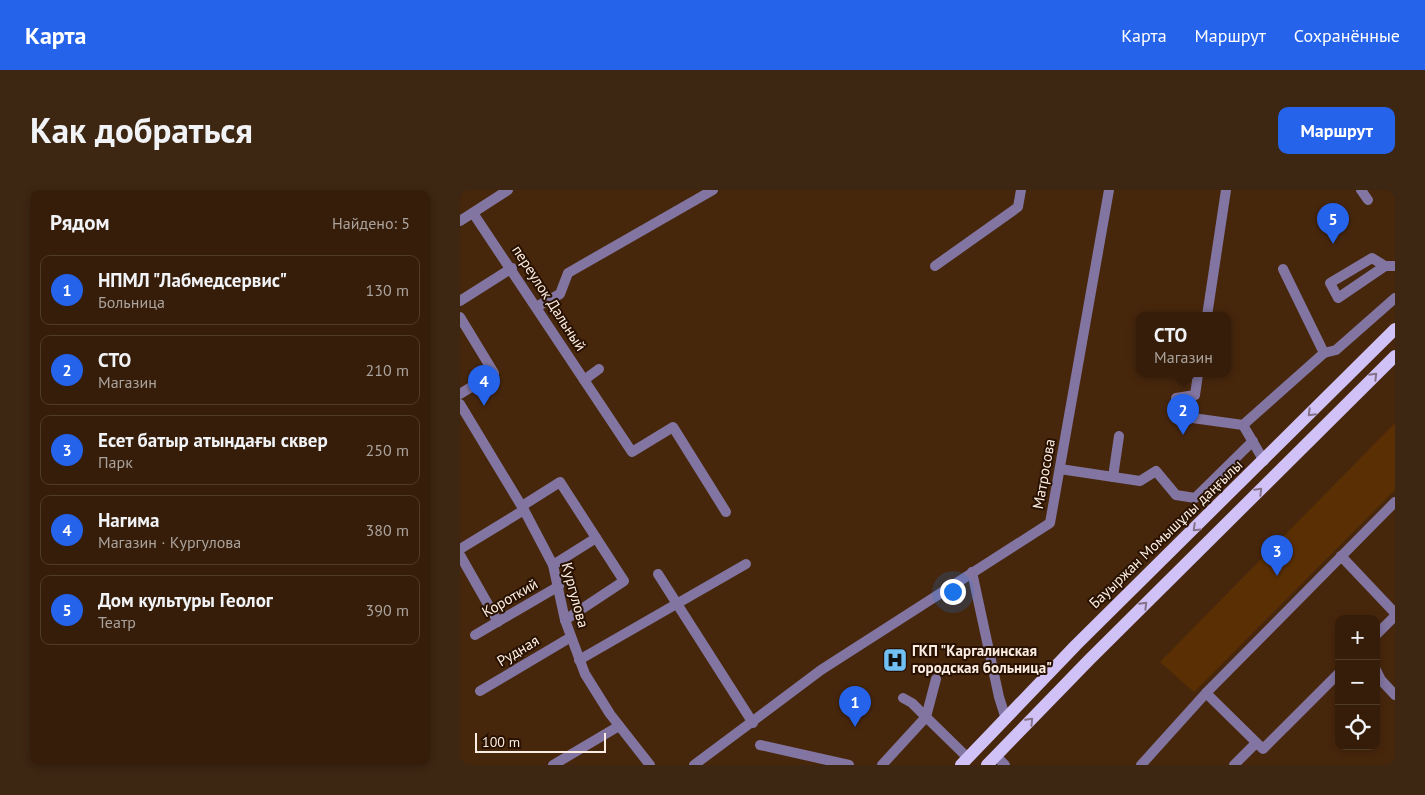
<!DOCTYPE html>
<html lang="ru">
<head>
<meta charset="utf-8">
<style>
  body { margin:0; font-family:"PT Sans",sans-serif; background:#3d2612; color:#f1f3f6 }
  .controls { position:absolute; right:15px; bottom:15px; display:grid; overflow:hidden; border-radius:10px; box-shadow:0 2px 8px #0003 }
  .controls button { width:45px; height:45px; display:grid; place-items:center; padding:0; border:0; border-bottom:1px solid #4f3b2a; background:#351d09; color:#f1f3f6; font:25px sans-serif }
  .scale { position:absolute; left:15px; bottom:12px; width:131px; box-sizing:border-box; padding-left:5px; border:2px solid #fbede3; border-top:0; font-size:14px; line-height:18px; white-space:nowrap; color:#fbede3; -webkit-text-stroke:4px #291100; paint-order:stroke }
  .you { position:absolute; left:492px; top:401px; width:18px; height:18px; margin:-12px; border:4px solid #fff; border-radius:50%; background:#1a73e8; box-shadow:0 0 0 8px #1a73e833 }
  .badge { display:grid; place-items:center; width:32px; height:32px; border-radius:50%; background:#2563eb; color:#fff; font-size:16px; font-weight:700 }
  .pin { position:absolute; translate:-50% -41px; filter:drop-shadow(0 1px 2px #0008) }
  .pin::after { content:''; position:absolute; top:26px; width:18px; height:15px; background:inherit; clip-path:polygon(0 0,100% 0,50% 100%) }
  .popup { position:absolute; left:676px; top:122px; width:95px; height:65px; box-sizing:border-box; display:grid; place-content:center; border-radius:10px; background:#351d09; filter:drop-shadow(0 1px 4px #0005); font-size:16px; white-space:nowrap; color:#aaa29c }
  .popup b { font-size:19px; color:#f1f3f6 }
  .popup::after { content:''; position:absolute; left:50%; top:100%; margin-left:-10px; border:10px solid transparent; border-top-color:#351d09 }
  .list { margin:0; padding:0; list-style:none }
  h2 { display:flex; justify-content:space-between; align-items:center; height:65px; margin:0; padding:0 20px; font-size:21px }
  h2 small { font-size:16px; font-weight:400; color:#aaa29c }
  .list li { display:grid; grid-template-columns:32px 1fr auto; gap:15px; align-items:center; box-sizing:border-box; height:70px; margin:0 10px 10px; padding:0 10px; border:1px solid #4f3b2a; border-radius:10px }
  .list b { display:block; font-size:19px; white-space:nowrap }
  .list p { margin:0; font-size:16px; white-space:nowrap; color:#aaa29c }
  .list em { font-size:16px; font-style:normal; color:#aaa29c }
  .icon { flex:none; width:28px; height:28px; fill:none; stroke:currentColor; stroke-width:2; stroke-linecap:round; stroke-linejoin:round }
  .map { position:relative; flex:none; width:935px; height:575px; overflow:hidden; border-radius:10px }
  header { display:flex; align-items:center; gap:30px; box-sizing:border-box; height:70px; padding:0 25px; background:#2563eb; color:#fff }
  header strong { font-size:24px }
  nav { display:flex; gap:28px; margin-inline-start:auto; font-size:18px }
  .intro { display:flex; align-items:center; justify-content:space-between; box-sizing:border-box; height:120px; padding:0 30px }
  h1 { margin:0; font-size:35px }
  .button { padding:12px 22px; border-radius:10px; background:#2563eb; color:#fff; font-size:18px; font-weight:700 }
  main { display:flex; gap:30px; padding:0 30px }
  aside { flex:1; background:#351d09; border-radius:10px; box-shadow:0 2px 8px #0003 }
  .map>svg:first-child { display:block }
</style>
</head>
<body>
<header>
<strong>Карта</strong>
<nav><a>Карта</a><a>Маршрут</a><a>Сохранённые</a></nav>
</header>
<div class="intro"><h1>Как добраться</h1><a class="button">Маршрут</a></div>
<main>
<aside>
<h2>Рядом<small>Найдено: 5</small></h2>
<ul class="list">
<li><span class="badge">1</span><div><b>НПМЛ &quot;Лабмедсервис&quot;</b><p>Больница</p></div><em>130 m</em></li>
<li><span class="badge">2</span><div><b>СТО</b><p>Магазин</p></div><em>210 m</em></li>
<li><span class="badge">3</span><div><b>Есет батыр атындағы сквер</b><p>Парк</p></div><em>250 m</em></li>
<li><span class="badge">4</span><div><b>Нагима</b><p>Магазин · Кургулова</p></div><em>380 m</em></li>
<li><span class="badge">5</span><div><b>Дом культуры Геолог</b><p>Театр</p></div><em>390 m</em></li>
</ul>
</aside>
<div class="map">
<svg width="935" height="575" viewBox="0 0 935 575">
  <rect width="100%" height="100%" fill="#47270c"/>
  <!-- green -->
  <path fill="#5a2f04" d="M935 233V300L734 502 700 472Z"/>
  <g fill="none" stroke-linecap="round" stroke-linejoin="round">
    <!-- minor -->
    <g stroke="#8275a1" stroke-width="10">
      <path d="M901 0 908 10"/>
      <path d="M13 23 172 262 213 237 266 322"/>
      <path d="M0 31 48 0"/>
      <path d="M475 76 558 17 561 0"/>
      <path d="M925 76 912 68 870 93 878 108 925 76H935"/>
      <path d="M0 111 52 78"/>
      <path d="M78 116 100 104 108 83 253 0"/>
      <path d="M747 126 766 0"/>
      <path d="M0 127 34 183 0 204"/>
      <path d="M864 163 876 160 935 108"/>
      <path d="M738 184 735 205 716 208 718 226 783 235 804 271"/>
      <path d="M124 190 139 179"/>
      <path d="M0 214 64 320 93 375 105 430 125 484 150 524 190 575"/>
      <path d="M783 235 864 163 823 79"/>
      <path d="M600 279 680 291 696 281 716 305 735 308 793 251"/>
      <path d="M653 287 659 246"/>
      <path d="M62 316 100 292 164 391 105 430"/>
      <path d="M0 359 64 320"/>
      <path d="M0 365 38 432"/>
      <path d="M881 366 935 423"/>
      <path d="M93 375 136 348"/>
      <path d="M512 382 539 507 546 529"/>
      <path d="M198 384 293 533"/>
      <path d="M15 445 99 396"/>
      <path d="M916 445 935 426"/>
      <path d="M119 470 286 374"/>
      <path d="M916 480 921 490 935 505"/>
      <path d="M476 489 466 527 508 568"/>
      <path d="M20 501 111 447"/>
      <path d="M746 503 803 559 879 483"/>
      <path d="M300 555 389 575"/>
      <path d="M536 566 545 575"/>
      <path d="M93 575 159 536"/>
      <path d="M234 575 361 480 590 333 649 0"/>
      <path d="M422 575 466 527 452 513 443 508"/>
      <path d="M681 575 746 503 935 312"/>
      <path d="M774 575 796 553"/>
    </g>
    <!-- major -->
    <g stroke="#d0c1f7" stroke-width="12">
      <path d="M501 575 616 455 935 139"/>
      <path d="M527 575 629 470 935 166"/>
    </g>
  </g>
  <!-- one-way arrows -->
  <defs><path id="oneway-chevron" d="M-2-3.5L2.5 0L-2 3.5" fill="none" stroke-width="1.6" stroke-linecap="round" stroke-linejoin="round" transform="scale(1.25)"/></defs>
  <g stroke="#857288">
    <use href="#oneway-chevron" transform="translate(914 186) rotate(-45)"/>
    <use href="#oneway-chevron" transform="translate(851 223) rotate(135)"/>
    <use href="#oneway-chevron" transform="translate(799 301) rotate(-45)"/>
    <use href="#oneway-chevron" transform="translate(736 338) rotate(136)"/>
    <use href="#oneway-chevron" transform="translate(684 415) rotate(-45)"/>
    <use href="#oneway-chevron" transform="translate(570 531) rotate(-46)"/>
  </g>
  <!-- icons -->
  <defs>
    <symbol id="hospital-square" viewBox="-11 -11 22 22"><rect x="-9" y="-9" width="18" height="18" rx="4" fill="#71c1f4" stroke="#291100"/><path d="M-5-5h3v3.5h4V-5h3V5h-3V1.5h-4V5h-3Z" fill="#111"/></symbol>
  </defs>
  <g fill-rule="evenodd">
    <use href="#hospital-square" x="421" y="456" width="28" height="28"/>
  </g>
  <g text-anchor="middle" stroke-width="4" stroke-linejoin="round" paint-order="stroke">
    <!-- street labels -->
    <g font-size="15" fill="#fbede3" stroke="#291100">
      <text transform="translate(89 108) rotate(57)" y="5">переулок Дальный</text>
      <text transform="translate(584 284) rotate(-80)" y="5">Матросова</text>
      <text transform="translate(706 344) rotate(-44)" y="5">Бауыржан Момышұлы даңғылы</text>
      <text transform="translate(115 405) rotate(75)" y="5">Кургулова</text>
      <text transform="translate(50 408) rotate(-30)" y="5">Короткий</text>
      <text transform="translate(58 461) rotate(-31)" y="5">Рудная</text>
    </g>
    <!-- poi labels -->
    <g font-size="15" font-weight="bold" fill="#fbede3" stroke="#291100" text-anchor="start">
      <text x="452" y="466">ГКП "Каргалинская<tspan x="452" dy="17">городская больница"</tspan></text>
    </g>
  </g>
</svg>
<div class="controls">
<button>+</button>
<button>−</button>
<button><svg class="icon" aria-label="locate" viewBox="0 0 24 24"><circle cx="12" cy="12" r="6"/><path d="M12 2v4M12 18v4M2 12h4M18 12h4"/></svg></button>
</div>
<div class="scale">100 m</div>
<div class="you"></div>
<div class="pin badge" style="left:395px;top:537px">1</div>
<div class="pin badge" style="left:723px;top:245px">2</div>
<div class="popup"><b>СТО</b>Магазин</div>
<div class="pin badge" style="left:817px;top:386px">3</div>
<div class="pin badge" style="left:24px;top:216px">4</div>
<div class="pin badge" style="left:873px;top:54px">5</div>
</div>
</main>
</body>
</html>
